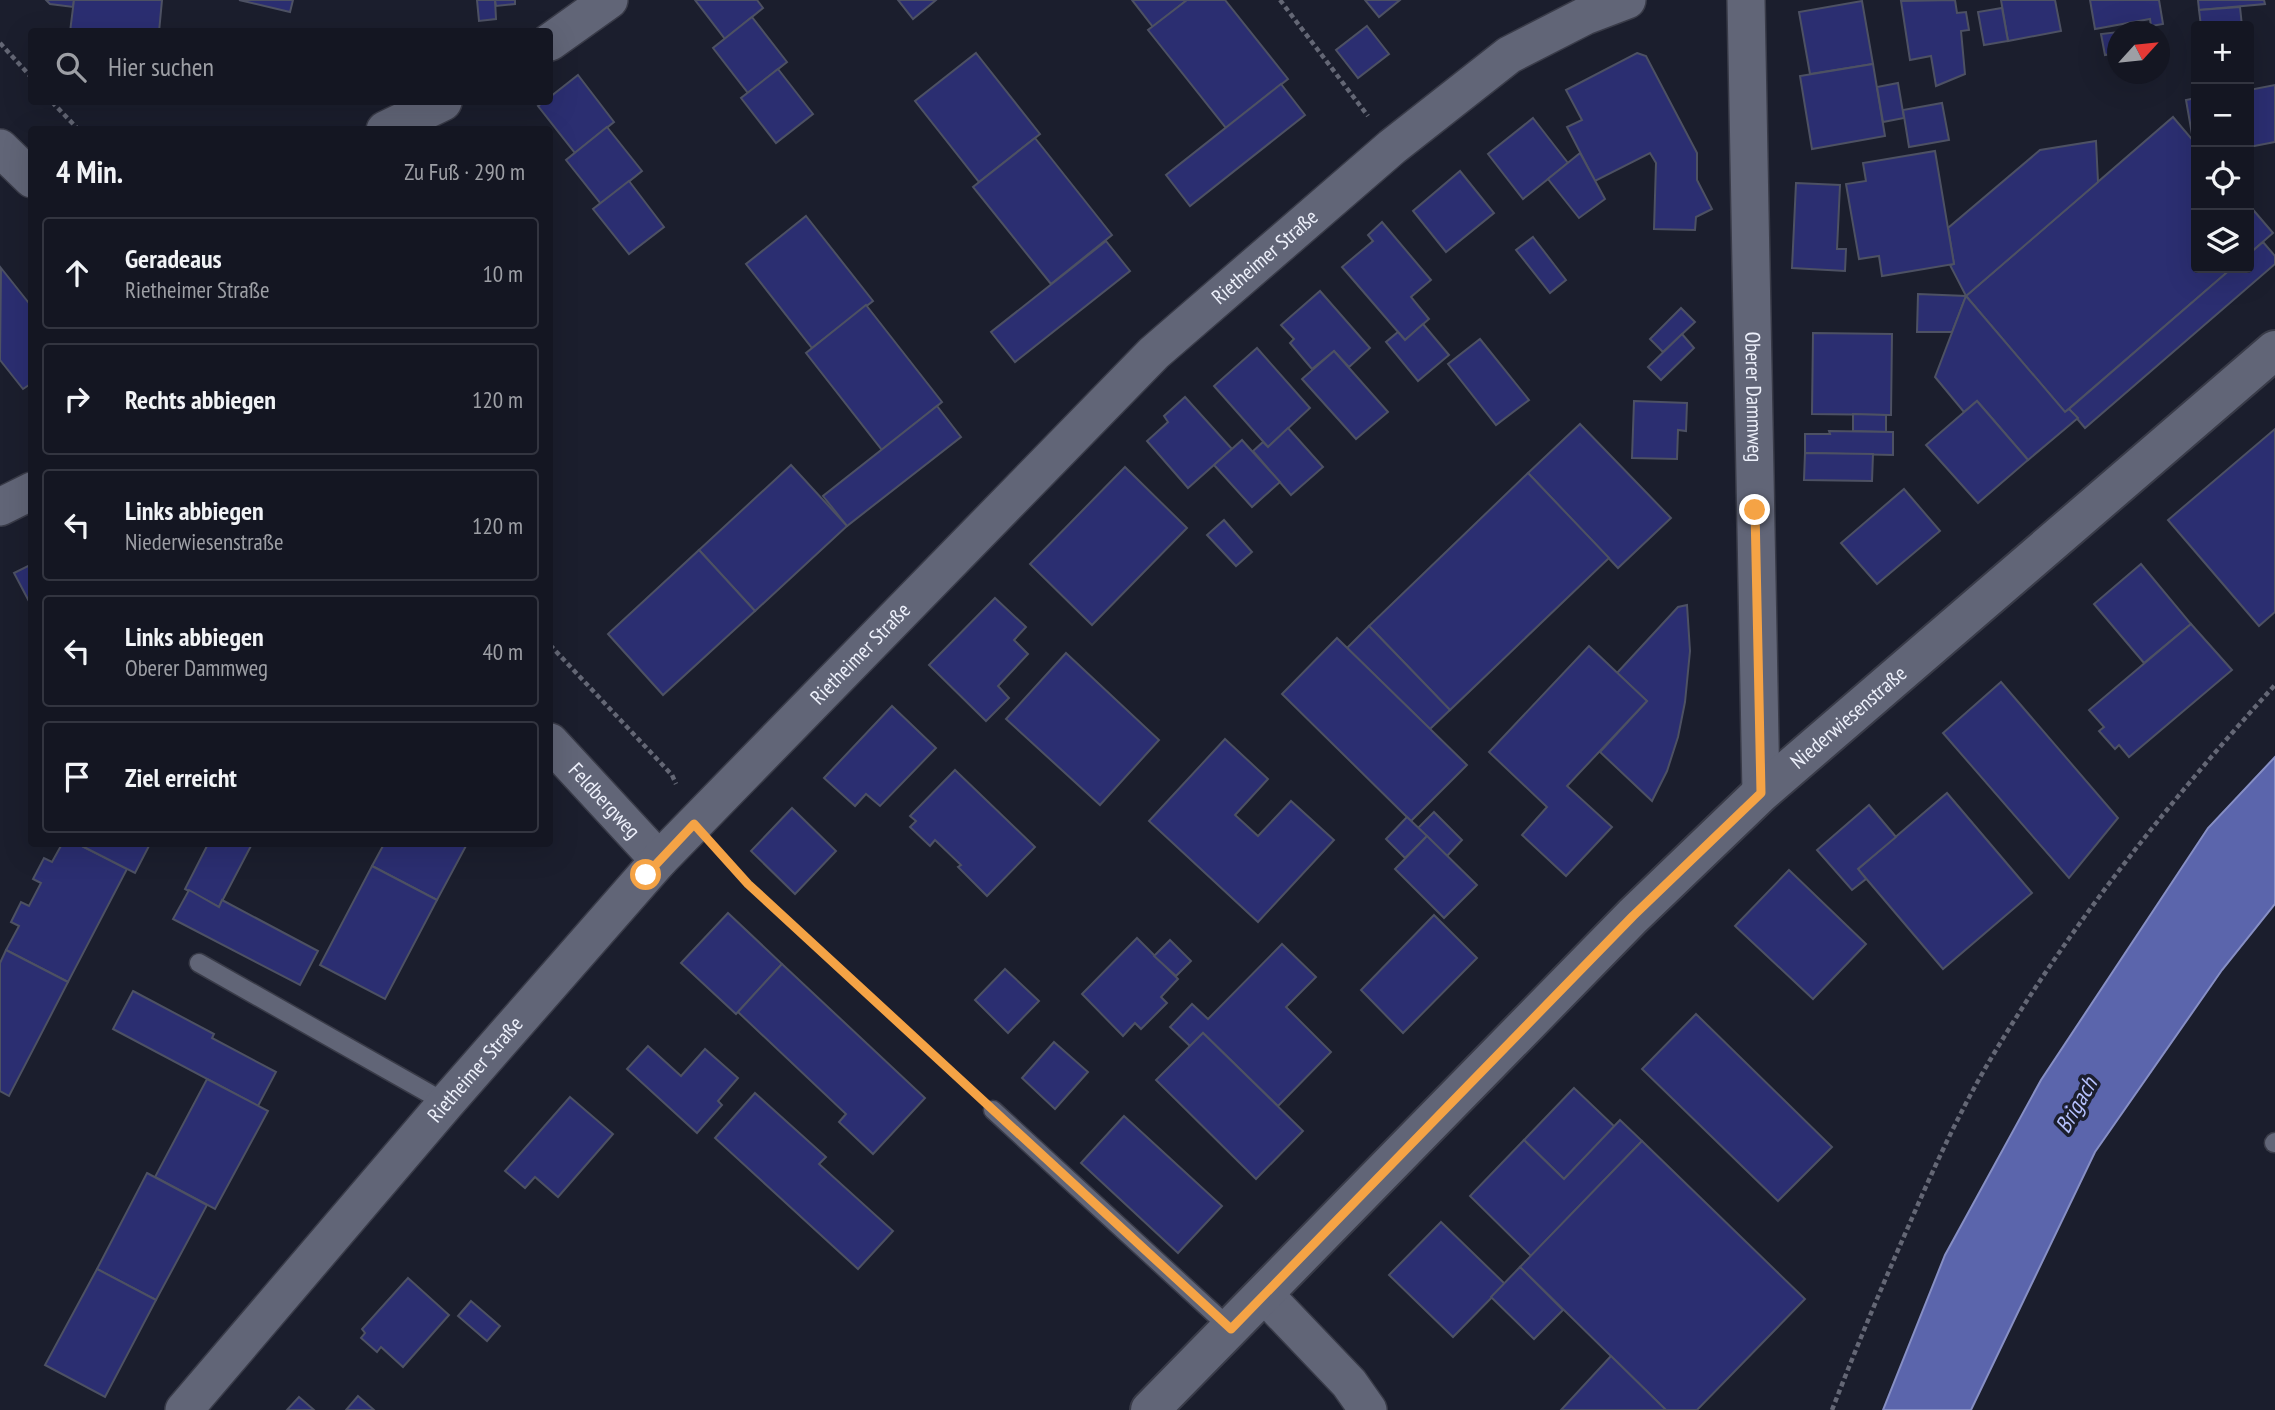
<!DOCTYPE html>
<html lang="de">
<head>
<meta charset="utf-8">
<style>
  body { margin:0; font-family:"PT Sans Narrow",sans-serif; background:#1d1f2a; color:#f1f3f6 }
  .controls { position:absolute; right:21px; top:21px; display:grid; overflow:hidden; border-radius:7px; box-shadow:0 7px 28px #0002 }
  .controls button { width:63px; height:63px; display:grid; place-items:center; padding:0; border:0; border-bottom:2px solid #333540; background:#141622; color:#f1f3f6; font:35px sans-serif }
  .compass { position:absolute; left:2107px; top:21px; width:63px; height:63px; border-radius:50%; background:#141622; box-shadow:0 7px 28px #0002; rotate:63deg }
  .stop { position:absolute; width:21px; height:21px; margin:-16px; border:5px solid #f5a345; border-radius:50%; background:#fff }
  .stop.end { background:#f5a345; border-color:#fff; box-shadow:0 2px 7px #0008 }
  .list { margin:0; padding:0; list-style:none }
  h2 { display:flex; justify-content:space-between; align-items:center; height:91px; margin:0; padding:0 28px; font-size:30px }
  h2 small { font-size:23px; font-weight:400; color:#9d9fa5 }
  .list li { display:grid; grid-template-columns:46px 1fr auto; gap:21px; align-items:center; box-sizing:border-box; height:112px; margin:0 14px 14px; padding:0 14px; border:2px solid #333540; border-radius:7px }
  .list b { display:block; font-size:26px; white-space:nowrap }
  .list p { margin:0; font-size:23px; white-space:nowrap; color:#9d9fa5 }
  .list em { font-size:23px; font-style:normal; color:#9d9fa5 }
  .icon { flex:none; width:38px; height:38px; fill:none; stroke:currentColor; stroke-width:2; stroke-linecap:round; stroke-linejoin:round }
  .map { position:relative; flex:none; width:2275px; height:1410px; overflow:hidden }
  .search { position:absolute; background:#141622; box-shadow:0 7px 28px #0002; left:28px; top:28px; width:525px; height:77px; display:flex; align-items:center; gap:18px; box-sizing:border-box; padding:0 24px; border-radius:7px; color:#9d9fa5; font-size:26px }
  .panel { position:absolute; background:#141622; box-shadow:0 7px 28px #0002; left:28px; top:126px; width:525px; height:721px; border-radius:7px }
  .map>svg:first-child { display:block }
</style>
</head>
<body>
<div class="map">
<svg width="2275" height="1410" viewBox="0 0 2275 1410">
  <rect width="100%" height="100%" fill="#1b1e2d"/>
  <!-- water -->
  <path fill="#5b65ac" stroke="#878fc4" stroke-width="2" d="M2275 757V904L2222 970 2095 1152 1971 1410H1883L1945 1255 2041 1080 2208 828Z"/>
  <!-- building -->
  <g fill="#2b2e71" stroke="#4d5163" stroke-width="2">
    <path d="M46 0H74L73 7 50 4Z"/>
    <path d="M74 0H162L159 32H70Z"/>
    <path d="M239 0H293L290 12Z"/>
    <path d="M477 0H495L496 19 479 21Z"/>
    <path d="M495 0H515V4L496 6Z"/>
    <path d="M695 0H757L763 8 725 39Z"/>
    <path d="M898 0H936L913 19Z"/>
    <path d="M1132 0H1187L1153 27Z"/>
    <path d="M1187 0H1225L1288 79 1226 128 1148 30Z"/>
    <path d="M1365 0H1400L1379 17Z"/>
    <path d="M1955 0 1957 13 1966 12 1969 30 1961 31 1965 74 1936 86 1931 56 1910 60 1901 1Z"/>
    <path d="M2001 0H2055L2061 31 2008 41Z"/>
    <path d="M2090 0H2159L2163 24 2151 26 2150 19 2095 29Z"/>
    <path d="M2198 0H2264L2265 4 2199 10Z"/>
    <path d="M1862 1 1873 64 1810 74 1799 12Z"/>
    <path d="M2240 7 2242 26H2201L2199 10Z"/>
    <path d="M2002 8 2008 41 1984 45 1978 12Z"/>
    <path d="M752 17 787 62 748 93 713 48Z"/>
    <path d="M1367 26 1389 54 1358 78 1336 50Z"/>
    <path d="M2118 32V53L2105 55 2101 34Z"/>
    <path d="M976 53 1040 134 979 182 915 101Z"/>
    <path d="M1637 53 1646 56 1697 153V180L1712 209 1696 217 1695 230 1654 229 1656 163 1650 153 1595 181 1567 127 1582 120 1566 90Z"/>
    <path d="M1873 64 1885 136 1812 149 1800 76Z"/>
    <path d="M778 69 813 114 776 143 741 98Z"/>
    <path d="M578 75 614 122 575 153 538 106 544 102H550V97Z"/>
    <path d="M1898 83 1904 118 1883 122 1877 87Z"/>
    <path d="M1281 84 1305 115 1190 206 1166 175Z"/>
    <path d="M2275 85V142L2249 147V90Z"/>
    <path d="M2196 98V144L2193 140 2186 100Z"/>
    <path d="M1942 103 1949 140 1909 147 1903 110Z"/>
    <path d="M2173 117 2196 144V268H2232L2065 412 1966 296Z"/>
    <path d="M1533 118 1568 163 1523 199 1488 154Z"/>
    <path d="M607 127 642 171 601 204 566 160Z"/>
    <path d="M1035 138 1112 235 1051 284 973 187Z"/>
    <path d="M2096 141 2098 182 1966 296 1950 265 1954 264 1948 228 2040 150Z"/>
    <path d="M1935 151 1954 264 1882 276 1879 256 1859 259 1846 184 1866 181 1863 163Z"/>
    <path d="M1580 153 1605 199 1579 218 1548 179Z"/>
    <path d="M1460 171 1494 213 1446 252 1413 211Z"/>
    <path d="M629 181 664 227 629 254 593 209Z"/>
    <path d="M1796 183 1840 185 1837 249H1846L1845 271 1792 268Z"/>
    <path d="M2249 205 2273 233 2249 254Z"/>
    <path d="M806 216 873 301 812 348 746 264Z"/>
    <path d="M1382 222 1431 280 1411 297 1429 319 1405 340 1342 267 1373 241 1368 235Z"/>
    <path d="M1533 237 1566 280 1550 293 1516 250Z"/>
    <path d="M1106 241 1130 271 1015 362 991 332Z"/>
    <path d="M2263 242 2275 256V264L2085 428 2069 409 2232 268H2249V254Z"/>
    <path d="M1 268 32 307V383L23 389 0 360Z"/>
    <path d="M1320 291 1370 348 1349 367 1334 351 1312 369 1290 343 1294 339 1281 325Z"/>
    <path d="M1918 294 1966 296 1952 332H1917Z"/>
    <path d="M1966 296 2065 412 2069 409 2078 418 2028 460 1977 401 1964 412 1935 377Z"/>
    <path d="M866 305 942 402 882 450 806 353Z"/>
    <path d="M1681 308 1695 322 1663 352 1650 339Z"/>
    <path d="M1423 324 1449 355 1418 381 1386 342 1398 332 1405 340Z"/>
    <path d="M1813 333 1892 334 1891 415 1812 414Z"/>
    <path d="M1682 334 1694 348 1661 380 1648 367Z"/>
    <path d="M1480 339 1529 400 1496 425 1448 364Z"/>
    <path d="M1257 348 1310 408 1268 447 1214 386Z"/>
    <path d="M1334 351 1388 412 1356 439 1302 379Z"/>
    <path d="M1185 397 1232 449 1188 488 1147 441 1168 422 1164 416Z"/>
    <path d="M1634 401 1687 403 1686 431 1678 430 1677 459 1632 458Z"/>
    <path d="M1977 401 2028 460 1978 503 1926 445Z"/>
    <path d="M937 406 961 437 847 526 823 496Z"/>
    <path d="M1853 414 1886 415V432L1853 431Z"/>
    <path d="M1580 424 1671 518 1618 568 1528 473Z"/>
    <path d="M1288 428 1323 467 1291 495 1253 451 1263 442 1268 447Z"/>
    <path d="M2275 429V612L2259 626 2168 520Z"/>
    <path d="M1829 431 1893 432V455L1805 453V434H1830Z"/>
    <path d="M1242 440 1280 482 1252 507 1214 465Z"/>
    <path d="M1805 453 1873 454 1872 481 1804 480Z"/>
    <path d="M791 465 847 526 755 611 699 550Z"/>
    <path d="M1125 467 1187 528 1092 625 1030 564Z"/>
    <path d="M1528 473 1609 558 1450 710 1369 626Z"/>
    <path d="M1904 489 1940 531 1877 584 1841 543Z"/>
    <path d="M1224 520 1252 552 1236 566 1207 535Z"/>
    <path d="M699 550 755 611 663 695 608 634Z"/>
    <path d="M32 564V607L14 573Z"/>
    <path d="M2141 564 2191 624 2144 663 2094 604Z"/>
    <path d="M995 598 1026 627 1014 640 1028 654 998 686 1009 698 986 721 929 665Z"/>
    <path d="M1687 605 1690 651 1685 702 1678 737 1667 771 1652 801 1600 752 1647 701 1617 673 1678 607Z"/>
    <path d="M2191 624 2232 670 2129 757 2119 745 2115 749 2099 731 2104 727 2089 710Z"/>
    <path d="M1369 626 1450 710 1430 729 1347 648Z"/>
    <path d="M1337 638 1467 765 1411 821 1282 694Z"/>
    <path d="M1589 646 1647 701 1567 786 1612 827 1566 876 1522 835 1547 807 1489 752Z"/>
    <path d="M1066 653 1159 740 1100 805 1006 719Z"/>
    <path d="M2001 682 2118 818 2069 878 1943 733Z"/>
    <path d="M892 706 936 748 880 806 866 794 855 806 824 778Z"/>
    <path d="M1225 739 1268 779 1235 815 1258 836 1291 801 1334 840 1258 922 1149 821Z"/>
    <path d="M955 770 1035 847 987 896 958 867 961 865 935 840 930 846 910 827 916 821 910 816Z"/>
    <path d="M1947 793 2032 893 1943 969 1858 869Z"/>
    <path d="M1869 805 1896 837 1858 869 1866 879 1852 890 1817 850Z"/>
    <path d="M792 808 836 851 795 894 751 851Z"/>
    <path d="M1434 812 1462 840 1447 856 1418 828Z"/>
    <path d="M1407 817 1427 836 1405 858 1386 839Z"/>
    <path d="M1427 836 1477 885 1444 918 1395 869Z"/>
    <path d="M62 844H78L127 869 68 982 6 950 19 926 11 922 21 902 29 906 41 883 33 879 44 858 52 862Z"/>
    <path d="M78 844H150L135 873Z"/>
    <path d="M208 844H252L219 907 185 889Z"/>
    <path d="M384 844H467L437 900 372 866Z"/>
    <path d="M372 866 437 900 385 999 320 965Z"/>
    <path d="M1789 870 1866 944 1813 999 1735 926Z"/>
    <path d="M189 890 219 907 222 900 318 951 300 985 173 919Z"/>
    <path d="M728 913 782 964 736 1014 681 963Z"/>
    <path d="M1434 915 1477 958 1403 1033 1361 990Z"/>
    <path d="M1137 938 1178 979 1161 997 1167 1003 1141 1029 1135 1023 1123 1036 1082 994Z"/>
    <path d="M1170 940 1191 961 1176 976 1154 956Z"/>
    <path d="M1282 944 1316 977 1286 1007 1331 1052 1278 1106 1203 1033 1190 1046 1170 1027 1192 1004 1208 1019Z"/>
    <path d="M6 950 68 982 9 1096 0 1091V963Z"/>
    <path d="M782 964 925 1098 873 1154 839 1122 846 1114 738 1012Z"/>
    <path d="M1005 969 1039 1001 1008 1033 975 1000Z"/>
    <path d="M133 991 214 1034 212 1038 276 1072 258 1106 113 1029Z"/>
    <path d="M1696 1014 1832 1147 1778 1201 1642 1069Z"/>
    <path d="M1203 1033 1303 1131 1256 1179 1156 1080Z"/>
    <path d="M1054 1042 1088 1072 1055 1109 1022 1078Z"/>
    <path d="M648 1046 681 1076 705 1049 738 1078 718 1101 722 1105 697 1133 627 1069Z"/>
    <path d="M207 1079 268 1111 215 1209 155 1177Z"/>
    <path d="M1574 1088 1615 1127 1564 1179 1524 1140Z"/>
    <path d="M755 1093 826 1157 819 1164 893 1231 858 1269 715 1138Z"/>
    <path d="M570 1097 613 1134 558 1197 535 1177 525 1188 505 1171Z"/>
    <path d="M1124 1116 1222 1206 1178 1253 1081 1163Z"/>
    <path d="M1620 1120 1642 1141 1531 1256 1470 1196 1524 1140 1564 1179Z"/>
    <path d="M1642 1141 1805 1299 1697 1410H1666L1520 1267Z"/>
    <path d="M147 1173 207 1205 156 1300 97 1269Z"/>
    <path d="M1441 1222 1505 1284 1453 1337 1389 1275Z"/>
    <path d="M1520 1267 1563 1310 1534 1339 1491 1297Z"/>
    <path d="M97 1269 156 1300 105 1397 45 1365Z"/>
    <path d="M408 1278 449 1315 403 1367 381 1347 377 1352 361 1338 365 1333 362 1329Z"/>
    <path d="M471 1301 500 1326 487 1341 458 1316Z"/>
    <path d="M1611 1356 1666 1410H1561Z"/>
    <path d="M358 1396 374 1410H346Z"/>
    <path d="M299 1397 314 1410H287Z"/>
  </g>
  <g fill="none" stroke-linecap="round" stroke-linejoin="round">
    <defs>
      <g id="service">
        <path d="M199 963 446 1103"/>
        <path d="M993 1110 1231 1329"/>
        <path d="M2274 1143 2275 1142"/>
      </g>
      <g id="minor">
        <path id="s1" d="M1746 0 1761 793"/>
        <path d="M550 42 609 0"/>
        <path d="M385 130 443 102"/>
        <path d="M0 148 32 179"/>
        <path d="M0 507 32 491"/>
        <path id="s2" d="M550 742 659 860"/>
        <path d="M1264 1294 1349 1383 1368 1410"/>
        <path id="s3" d="M184 1410 446 1103 659 860 1154 353 1392 147 1509 55 1585 16 1627 0"/>
      </g>
      <g id="tertiary">
        <path id="s4" d="M1150 1410 1633 916 1761 793 2275 350"/>
      </g>
    </defs>
    <!-- service casing -->
    <use href="#service" stroke="#393b48" stroke-width="21"/>
    <!-- minor casing -->
    <use href="#minor" stroke="#393b48" stroke-width="40"/>
    <!-- tertiary casing -->
    <use href="#tertiary" stroke="#393b48" stroke-width="42"/>
    <!-- path -->
    <g stroke="#646775" stroke-width="4.5" stroke-dasharray="5 3.5" stroke-linecap="butt">
      <path d="M1280 0 1368 116"/>
      <path d="M0 43 32 78"/>
      <path d="M52 102 79 130"/>
      <path d="M550 645 672 775 676 784"/>
      <path d="M720 852 749 885 973 1091"/>
      <path d="M1832 1410C1856 1348 1882 1286 1909 1225 1935 1165 1962 1106 1996 1050 2075 919 2172 798 2275 685"/>
    </g>
    <!-- service -->
    <use href="#service" stroke="#616577" stroke-width="18"/>
    <!-- minor -->
    <use href="#minor" stroke="#616577" stroke-width="37"/>
    <!-- tertiary -->
    <use href="#tertiary" stroke="#616577" stroke-width="38"/>
  </g>
  <g fill="none" stroke-linecap="round" stroke-linejoin="round">
    <!-- route -->
    <path stroke="#f5a345" stroke-width="9" d="M646 875 694 824 748 884 1231 1329 1633 916 1761 793 1755 510"/>
  </g>
  <g text-anchor="middle" stroke-width="7" stroke-linejoin="round" paint-order="stroke">
    <!-- street labels -->
    <g font-size="21" fill="#edf0fb" stroke="#1b1e2d">
      <text dy="7" stroke="none"><textPath href="#s3" startOffset="1582">Rietheimer Straße</textPath></text>
      <text dy="7" stroke="none"><textPath href="#s1" startOffset="397">Oberer Dammweg</textPath></text>
      <text dy="7" stroke="none"><textPath href="#s3" startOffset="1015">Rietheimer Straße</textPath></text>
      <text dy="7" stroke="none"><textPath href="#s4" startOffset="984">Niederwiesenstraße</textPath></text>
      <text dy="7" stroke="none"><textPath href="#s2" startOffset="80">Feldbergweg</textPath></text>
      <text dy="7" stroke="none"><textPath href="#s3" startOffset="448">Rietheimer Straße</textPath></text>
    </g>
    <!-- water labels -->
    <g font-size="23" font-style="italic" fill="#b5c0fc" stroke="#1b1e2d">
      <text transform="translate(2076 1105) rotate(-60)" y="8">Brigach</text>
    </g>
  </g>
</svg>
<div class="controls">
<button>+</button>
<button>−</button>
<button><svg class="icon" aria-label="locate" viewBox="0 0 24 24"><circle cx="12" cy="12" r="6"/><path d="M12 2v4M12 18v4M2 12h4M18 12h4"/></svg></button>
<button><svg class="icon" aria-label="layers" viewBox="0 0 24 24"><path d="M12 4l9 5-9 5-9-5zM3 14l9 5 9-5"/></svg></button>
</div>
<svg class="compass" viewBox="-18 -18 36 36"><path d="M0-13l5 13h-10z" fill="#e53935"/><path d="M0 13l5-13h-10z" fill="#9d9fa5"/></svg>
<div class="stop" style="left:646px;top:875px"></div>
<div class="stop end" style="left:1755px;top:510px"></div>
<div class="search"><svg class="icon" aria-label="search" viewBox="0 0 24 24"><circle cx="10" cy="10" r="6"/><path d="M15 15l6 6"/></svg>Hier suchen</div>
<section class="panel">
<h2>4 Min.<small>Zu Fuß · 290 m</small></h2>
<ul class="list">
<li><svg class="icon" aria-label="ahead" viewBox="0 0 24 24"><path d="M12 20V5M6 11l6-6 6 6"/></svg><div><b>Geradeaus</b><p>Rietheimer Straße</p></div><em>10 m</em></li>
<li><svg class="icon" aria-label="right" viewBox="0 0 24 24"><path d="M7 20v-9h11M14 6l5 5-5 5"/></svg><div><b>Rechts abbiegen</b></div><em>120 m</em></li>
<li><svg class="icon" aria-label="left" viewBox="0 0 24 24"><path d="M17 20v-9H6M10 6l-5 5 5 5"/></svg><div><b>Links abbiegen</b><p>Niederwiesenstraße</p></div><em>120 m</em></li>
<li><svg class="icon" aria-label="left" viewBox="0 0 24 24"><path d="M17 20v-9H6M10 6l-5 5 5 5"/></svg><div><b>Links abbiegen</b><p>Oberer Dammweg</p></div><em>40 m</em></li>
<li><svg class="icon" aria-label="arrive" viewBox="0 0 24 24"><path d="M6 21V4h12l-3 4 3 4H6"/></svg><div><b>Ziel erreicht</b></div></li>
</ul>
</section>
</div>
</body>
</html>
